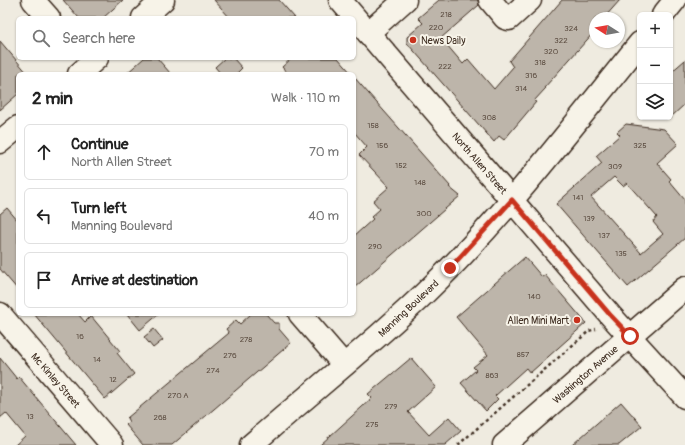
<!DOCTYPE html>
<html lang="en">
<head>
<meta charset="utf-8">
<style>
  body { margin:0; font-family:Pangolin,sans-serif; background:#f6f6f6; color:#222 }
  .controls { position:absolute; right:12px; top:12px; display:grid; overflow:hidden; border-radius:6px; box-shadow:0 1px 3px #0004 }
  .controls button { width:36px; height:36px; display:grid; place-items:center; padding:0; border:0; border-bottom:1px solid #e0e0e0; background:#fff; color:#222; font:20px sans-serif }
  .compass { position:absolute; left:589px; top:12px; width:36px; height:36px; border-radius:50%; background:#fff; box-shadow:0 1px 3px #0004; rotate:281deg }
  .stop { position:absolute; width:12px; height:12px; margin:-9px; border:3px solid #c8321e; border-radius:50%; background:#fff }
  .stop.end { background:#c8321e; border-color:#fff; box-shadow:0 1px 4px #0008 }
  .list { margin:0; padding:0; list-style:none }
  h2 { display:flex; justify-content:space-between; align-items:center; height:52px; margin:0; padding:0 16px; font-size:17px }
  h2 small { font-size:13px; font-weight:400; color:#767676 }
  .list li { display:grid; grid-template-columns:26px 1fr auto; gap:12px; align-items:center; box-sizing:border-box; height:56px; margin:0 8px 8px; padding:0 8px; border:1px solid #e0e0e0; border-radius:6px }
  .list b { display:block; font-size:15px; white-space:nowrap }
  .list p { margin:0; font-size:13px; white-space:nowrap; color:#767676 }
  .list em { font-size:13px; font-style:normal; color:#767676 }
  .icon { flex:none; width:22px; height:22px; fill:none; stroke:currentColor; stroke-width:2; stroke-linecap:round; stroke-linejoin:round }
  .map { position:relative; flex:none; width:685px; height:445px; overflow:hidden }
  .search { position:absolute; background:#fff; box-shadow:0 1px 3px #0004; left:16px; top:16px; width:340px; height:44px; display:flex; align-items:center; gap:10px; box-sizing:border-box; padding:0 14px; border-radius:6px; color:#767676; font-size:15px }
  .panel { position:absolute; background:#fff; box-shadow:0 1px 3px #0004; left:16px; top:72px; width:340px; height:244px; border-radius:6px }
  .map>svg:first-child { display:block }
</style>
</head>
<body>
<div class="map">
<svg width="685" height="445" viewBox="0 0 685 445">
  <rect width="100%" height="100%" fill="#efebe0"/>
  <filter id="ink" filterUnits="userSpaceOnUse"><feTurbulence type="fractalNoise" baseFrequency=".025" numOctaves="2"/><feDisplacementMap in="SourceGraphic" scale="8" xChannelSelector="R" yChannelSelector="G"/><feConvolveMatrix kernelMatrix="1 2 1 2 8 2 1 2 1" color-interpolation-filters="sRGB"/></filter>
  <g filter="url(#ink)">
    <!-- building -->
    <g fill="#bdb5aa" stroke="#3b2a1e" fill-rule="evenodd">
      <path d="M63 0H123L103 18H79Z"/>
      <path d="M214 0H279L295 18H230Z"/>
      <path d="M439 0H478L479 5 441 38 463 64 468 59 494 89 513 67 509 61 562 0H620L604 18H595V31L544 88 545 89 534 101 536 102 504 140 499 136 494 142 407 43V37L423 23 418 18Z"/>
      <path d="M0 41 28 74H18V94L0 110Z"/>
      <path d="M144 58H157L171 74H126Z"/>
      <path d="M225 58H233L242 68 236 74H221L215 67Z"/>
      <path d="M292 58H338L352 74H288L282 67Z"/>
      <path d="M685 60V104L670 118V73Z"/>
      <path d="M354 77 450 186 449 187 460 196 354 288V236L373 219 371 217 380 209 373 201 389 187 359 155 367 147 354 132Z"/>
      <path d="M626 124 664 129 678 144 657 163 671 179 669 181 685 200V238L628 287 556 204 602 163 596 156 620 135 617 132ZM614 177 623 186 627 183 657 217 653 222 663 234 641 253 591 197Z"/>
      <path d="M7 208 18 221V290L0 269V214Z"/>
      <path d="M525 257 542 277 545 275 586 323 530 373 526 368 495 396 498 399 486 411 461 383 476 370 473 367 488 355 456 317Z"/>
      <path d="M34 314H78L85 322 91 316 120 351 117 353 134 374 105 399Z"/>
      <path d="M127 314H159L140 330Z"/>
      <path d="M251 314H266L274 323H279V329L291 343 172 445H143L126 425 129 422 127 418 229 333 226 329 236 320 240 324Z"/>
      <path d="M154 329 163 340 153 348 144 337Z"/>
      <path d="M0 358 17 379 19 377 76 445H15L25 436 6 413 0 418Z"/>
      <path d="M411 358 436 387 408 412 429 435 449 417 461 431 445 445H320L372 398 368 394Z"/>
      <path d="M621 402 642 426 630 436 619 445H572Z"/>
    </g>
    <g fill="none" stroke-linecap="round" stroke-linejoin="round">
      <defs>
        <g id="minor">
          <path d="M33 0 49 18"/>
          <path d="M340 0 611 316 685 397"/>
          <path d="M490 0 505 18 509 19 530 0"/>
          <path d="M663 15 675 0"/>
          <path d="M143 18 163 0"/>
          <path d="M368 33 405 0"/>
          <path d="M79 74 97 58"/>
          <path d="M0 142 18 127"/>
          <path d="M0 314 112 445"/>
          <path d="M300 314 344 365"/>
          <path d="M251 445C309 394 370 346 426 292 505 216 571 128 640 43"/>
        </g>
        <path id="major" d="M504 445 685 288"/>
      </defs>
      <!-- minor casing -->
      <use href="#minor" stroke="#3b2a1e" stroke-width="25"/>
      <!-- major casing -->
      <use href="#major" stroke="#3b2a1e" stroke-width="25"/>
      <!-- path -->
      <path stroke="#3b2a1e" stroke-width="2.5" stroke-dasharray="3 3" stroke-linecap="butt" d="M458 445 589 331 596 329"/>
      <!-- minor -->
      <use href="#minor" stroke="#f7f3e8" stroke-width="22"/>
      <!-- major -->
      <use href="#major" stroke="#f7f3e8" stroke-width="22"/>
    </g>
  </g>
  <g fill="none" stroke-linecap="round" stroke-linejoin="round" filter="url(#ink)">
    <!-- route -->
    <path stroke="#c8321e" stroke-width="5" d="M450 268 512 200 611 316 630 336"/>
  </g>
  <!-- markers -->
  <g fill="#c8321e" stroke="#f7f3e8" stroke-width="1.5">
    <circle cx="413" cy="40" r="4"/>
    <circle cx="577" cy="320" r="4"/>
  </g>
  <g text-anchor="middle" stroke-width="4" stroke-linejoin="round" paint-order="stroke">
    <!-- number labels -->
    <g font-size="8" fill="#5c4d41">
      <text x="446" y="17">218</text>
      <text x="436" y="30">220</text>
      <text x="571" y="31">324</text>
      <text x="561" y="43">322</text>
      <text x="551" y="54">320</text>
      <text x="540" y="65">318</text>
      <text x="445" y="69">222</text>
      <text x="531" y="78">316</text>
      <text x="521" y="91">314</text>
      <text x="489" y="120">308</text>
      <text x="373" y="128">158</text>
      <text x="382" y="148">156</text>
      <text x="640" y="148">325</text>
      <text x="401" y="168">152</text>
      <text x="615" y="169">309</text>
      <text x="420" y="185">148</text>
      <text x="578" y="200">141</text>
      <text x="424" y="216">300</text>
      <text x="589" y="221">139</text>
      <text x="604" y="238">137</text>
      <text x="375" y="249">290</text>
      <text x="621" y="256">135</text>
      <text x="534" y="299">140</text>
      <text x="80" y="339">16</text>
      <text x="246" y="342">278</text>
      <text x="523" y="357">857</text>
      <text x="230" y="358">276</text>
      <text x="97" y="362">14</text>
      <text x="213" y="373">274</text>
      <text x="492" y="378">863</text>
      <text x="113" y="382">12</text>
      <text x="178" y="398">270 A</text>
      <text x="391" y="409">279</text>
      <text x="30" y="419">13</text>
      <text x="160" y="420">268</text>
      <text x="372" y="427">275</text>
    </g>
    <!-- poi labels -->
    <g font-size="10" fill="#3b2a1e" stroke="#f7f3e8" text-anchor="start">
      <text x="421" y="44">News Daily</text>
      <text x="569" y="324" text-anchor="end">Allen Mini Mart</text>
    </g>
    <!-- street labels -->
    <g font-size="10" fill="#3b2a1e" stroke="#f7f3e8">
      <text transform="translate(480 163) rotate(49)" y="4">North Allen Street</text>
      <text transform="translate(408 308) rotate(-43)" y="4">Manning Boulevard</text>
      <text transform="translate(585 374) rotate(-41)" y="4">Washington Avenue</text>
      <text transform="translate(56 380) rotate(49)" y="4">Mc Kinley Street</text>
    </g>
  </g>
</svg>
<div class="controls">
<button>+</button>
<button>−</button>
<button><svg class="icon" aria-label="layers" viewBox="0 0 24 24"><path d="M12 4l9 5-9 5-9-5zM3 14l9 5 9-5"/></svg></button>
</div>
<svg class="compass" viewBox="-18 -18 36 36"><path d="M0-13l5 13h-10z" fill="#e53935"/><path d="M0 13l5-13h-10z" fill="#767676"/></svg>
<div class="stop" style="left:630px;top:336px"></div>
<div class="stop end" style="left:450px;top:268px"></div>
<div class="search"><svg class="icon" aria-label="search" viewBox="0 0 24 24"><circle cx="10" cy="10" r="6"/><path d="M15 15l6 6"/></svg>Search here</div>
<section class="panel">
<h2>2 min<small>Walk · 110 m</small></h2>
<ul class="list">
<li><svg class="icon" aria-label="ahead" viewBox="0 0 24 24"><path d="M12 20V5M6 11l6-6 6 6"/></svg><div><b>Continue</b><p>North Allen Street</p></div><em>70 m</em></li>
<li><svg class="icon" aria-label="left" viewBox="0 0 24 24"><path d="M17 20v-9H6M10 6l-5 5 5 5"/></svg><div><b>Turn left</b><p>Manning Boulevard</p></div><em>40 m</em></li>
<li><svg class="icon" aria-label="arrive" viewBox="0 0 24 24"><path d="M6 21V4h12l-3 4 3 4H6"/></svg><div><b>Arrive at destination</b></div></li>
</ul>
</section>
</div>
</body>
</html>
